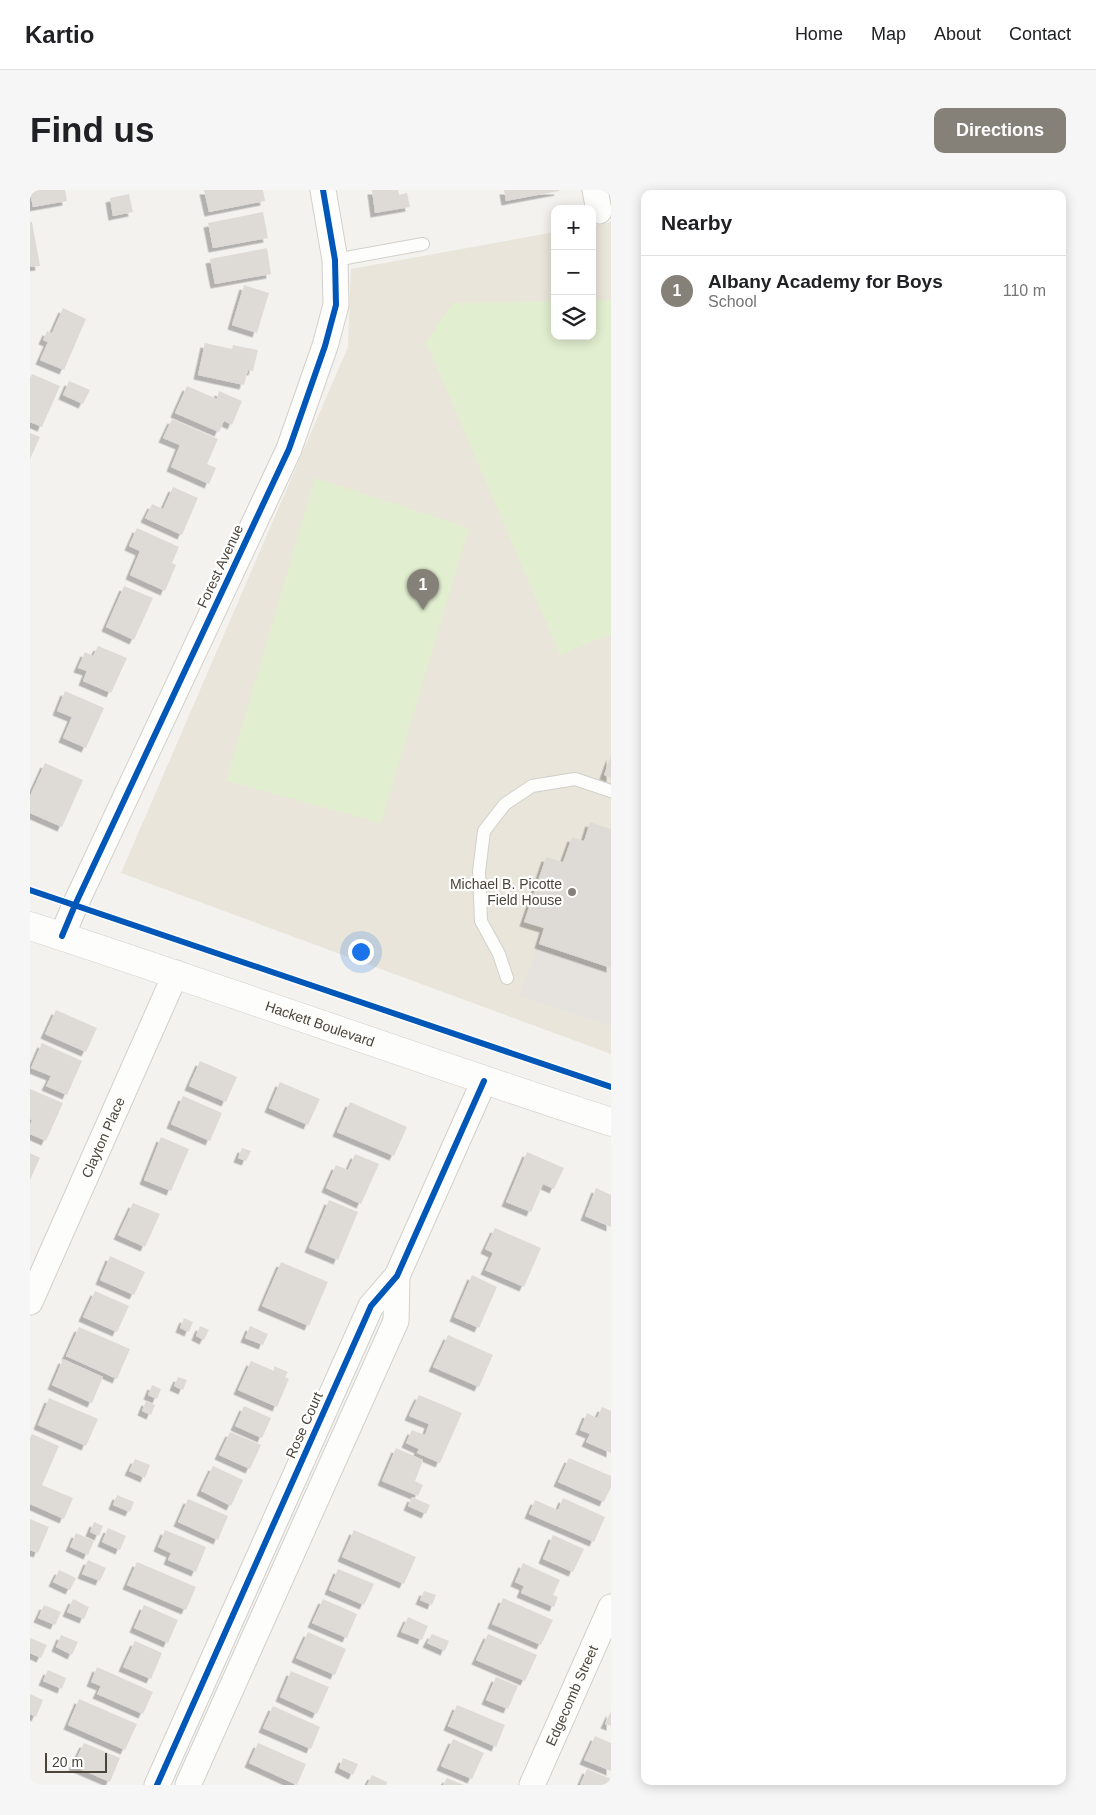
<!DOCTYPE html>
<html lang="en">
<head>
<meta charset="utf-8">
<style>
  body { margin:0; font-family:Arial,sans-serif; background:#f6f6f6; color:#202124 }
  .controls { position:absolute; right:15px; top:15px; display:grid; overflow:hidden; border-radius:10px; box-shadow:0 2px 12px #0003 }
  .controls button { width:45px; height:45px; display:grid; place-items:center; padding:0; border:0; border-bottom:1px solid #e0e0e0; background:#fff; color:#202124; font:25px sans-serif }
  .scale { position:absolute; left:15px; bottom:12px; width:62px; box-sizing:border-box; padding-left:5px; border:2px solid #4b4439; border-top:0; font-size:14px; line-height:18px; white-space:nowrap; color:#4b4439; -webkit-text-stroke:4px #fff; paint-order:stroke }
  .you { position:absolute; left:330px; top:761px; width:18px; height:18px; margin:-12px; border:4px solid #fff; border-radius:50%; background:#1a73e8; box-shadow:0 0 0 8px #1a73e833 }
  .badge { display:grid; place-items:center; width:32px; height:32px; border-radius:50%; background:#868178; color:#fff; font-size:16px; font-weight:700 }
  .pin { position:absolute; translate:-50% -41px; filter:drop-shadow(0 1px 2px #0008) }
  .pin::after { content:''; position:absolute; top:26px; width:18px; height:15px; background:inherit; clip-path:polygon(0 0,100% 0,50% 100%) }
  .list { margin:0; padding:0; list-style:none }
  h2 { display:flex; justify-content:space-between; align-items:center; height:65px; margin:0; padding:0 20px; font-size:21px }
  h2 small { font-size:16px; font-weight:400; color:#757577 }
  .list li { display:grid; grid-template-columns:32px 1fr auto; gap:15px; align-items:center; box-sizing:border-box; height:70px; padding:0 20px; border-top:1px solid #e0e0e0 }
  .list b { display:block; font-size:19px; white-space:nowrap }
  .list p { margin:0; font-size:16px; white-space:nowrap; color:#757577 }
  .list em { font-size:16px; font-style:normal; color:#757577 }
  .icon { flex:none; width:28px; height:28px; fill:none; stroke:currentColor; stroke-width:2; stroke-linecap:round; stroke-linejoin:round }
  .map { position:relative; flex:none; width:581px; height:1595px; overflow:hidden; border-radius:10px }
  header { display:flex; align-items:center; gap:30px; box-sizing:border-box; height:70px; padding:0 25px; background:#fff; border-bottom:1px solid #e0e0e0 }
  header strong { font-size:24px }
  nav { display:flex; gap:28px; margin-inline-start:auto; font-size:18px }
  .intro { display:flex; align-items:center; justify-content:space-between; box-sizing:border-box; height:120px; padding:0 30px }
  h1 { margin:0; font-size:35px }
  .button { padding:12px 22px; border-radius:10px; background:#868178; color:#fff; font-size:18px; font-weight:700 }
  main { display:flex; gap:30px; padding:0 30px }
  aside { flex:1; background:#fff; border-radius:10px; box-shadow:0 2px 12px #0003 }
  .map>svg:first-child { display:block }
</style>
</head>
<body>
<header>
<strong>Kartio</strong>
<nav><a>Home</a><a>Map</a><a>About</a><a>Contact</a></nav>
</header>
<div class="intro"><h1>Find us</h1><a class="button">Directions</a></div>
<main>
<div class="map">
<svg width="581" height="1595" viewBox="0 0 581 1595">
  <defs>
    <filter id="shadow"><feDropShadow dx="-4.5" dy="4.5" stdDeviation="0" flood-color="#0004"/></filter>
  </defs>
  <rect width="100%" height="100%" fill="#f4f2ee"/>
  <!-- education -->
  <path fill="#eae5da" d="M581 32V864L91 683 318 157 321 79 525 42V146H562V36Z"/>
  <!-- green -->
  <g fill="#e1eecf">
    <path d="M581 110V444L530 465 396 152 422 113 525 111V146H562V111Z"/>
    <path d="M285 288 439 338 351 633 196 591Z"/>
  </g>
  <!-- parking -->
  <path fill="#e6e3df" d="M509 754 581 778V836L489 806Z"/>
  <!-- building -->
  <g fill="#dedbd6" filter="url(#shadow)">
    <path d="M0 0H35L37 11 3 17 1 7H0Z"/>
    <path d="M174 0H233L235 11 179 22Z"/>
    <path d="M342 0H368L369 5 377 3 380 17 345 23Z"/>
    <path d="M474 0H529V1L476 11Z"/>
    <path d="M99 4 103 22 83 26 80 8Z"/>
    <path d="M233 22 238 48 183 58 178 33Z"/>
    <path d="M0 32H2L10 76 0 77Z"/>
    <path d="M237 58 241 84 185 94 180 69Z"/>
    <path d="M214 95 239 103 227 143 202 135Z"/>
    <path d="M33 118 56 129 34 180 10 170 18 152 13 150 17 141 22 143Z"/>
    <path d="M175 153 202 159 203 155 228 160 223 181 218 180 214 195 168 185Z"/>
    <path d="M2 184 30 196 12 237 0 232V188Z"/>
    <path d="M39 191 60 200 53 214 33 205Z"/>
    <path d="M157 196 187 209 189 201 212 211 202 235 194 231 189 242 145 223Z"/>
    <path d="M142 229 188 249 177 274 186 278 179 294 141 277 150 255 133 248Z"/>
    <path d="M0 243 10 247 0 269Z"/>
    <path d="M143 297 168 308 152 345 115 328 122 314 133 319Z"/>
    <path d="M107 338 149 357 142 373 146 375 135 401 100 385 110 361 99 356Z"/>
    <path d="M94 396 123 408 104 450 76 437Z"/>
    <path d="M68 456 97 468 81 503 53 491 57 481 48 478 55 462 63 466Z"/>
    <path d="M35 501 74 518 56 558 33 548 42 527 27 521Z"/>
    <path d="M581 565V588L574 585Z"/>
    <path d="M15 573 53 590 32 637 0 623V606Z"/>
    <path d="M560 632 581 639V778L509 754 514 738 494 732 516 667 533 672 542 647 554 651Z"/>
    <path d="M26 820 67 838 56 862 15 844Z"/>
    <path d="M12 853 52 871 37 905 16 896 21 886 1 878Z"/>
    <path d="M170 871 207 887 196 912 159 896Z"/>
    <path d="M250 892 290 909 278 935 239 918Z"/>
    <path d="M0 899 33 913 16 951 0 944V935L2 930 0 929Z"/>
    <path d="M153 906 192 923 180 951 141 934Z"/>
    <path d="M320 912 377 937 364 966 307 942Z"/>
    <path d="M131 947 159 959 141 1001 114 990Z"/>
    <path d="M212 958 221 961 216 971 208 968Z"/>
    <path d="M497 962 534 978 524 999 513 994 501 1022 476 1012Z"/>
    <path d="M0 963 10 968 0 990Z"/>
    <path d="M325 964 349 974 331 1014 296 998 306 975 318 980Z"/>
    <path d="M566 998 581 1005V1037L555 1026Z"/>
    <path d="M299 1010 328 1022 308 1070 279 1058Z"/>
    <path d="M103 1013 130 1024 115 1057 88 1045Z"/>
    <path d="M465 1038 511 1058 494 1097 455 1080 463 1063 455 1059Z"/>
    <path d="M80 1066 115 1082 104 1105 70 1090Z"/>
    <path d="M251 1072 298 1092 279 1136 232 1116Z"/>
    <path d="M442 1085 467 1097 449 1138 424 1127Z"/>
    <path d="M65 1101 99 1116 87 1142 53 1127Z"/>
    <path d="M154 1128 163 1132 159 1142 150 1138Z"/>
    <path d="M170 1136 179 1140 174 1150 166 1146Z"/>
    <path d="M220 1136 238 1144 233 1155 215 1148Z"/>
    <path d="M49 1137 100 1159 87 1189 36 1166Z"/>
    <path d="M418 1145 463 1165 449 1197 403 1177Z"/>
    <path d="M33 1169 73 1187 62 1213 22 1195Z"/>
    <path d="M221 1171 244 1181V1176L258 1182 255 1187 259 1189 247 1217 208 1200Z"/>
    <path d="M148 1187 157 1190 153 1200 144 1196Z"/>
    <path d="M122 1195 131 1199 127 1209 118 1205Z"/>
    <path d="M389 1205 432 1223 410 1273 387 1263 389 1259 376 1253 382 1240 395 1245 399 1234 379 1226Z"/>
    <path d="M19 1208 68 1229 56 1256 8 1235Z"/>
    <path d="M116 1211 125 1215 121 1225 112 1221Z"/>
    <path d="M214 1216 241 1228 232 1248 205 1236Z"/>
    <path d="M572 1217 581 1221V1263L556 1252 560 1244 550 1240 557 1223 567 1228Z"/>
    <path d="M200 1242 231 1255 220 1279 189 1265Z"/>
    <path d="M2 1244 29 1256 12 1295 43 1308 34 1329 0 1314V1248Z"/>
    <path d="M366 1258 393 1270 385 1291 393 1295 388 1306 352 1291Z"/>
    <path d="M539 1268 581 1286V1297L574 1312 528 1292Z"/>
    <path d="M105 1269 120 1275 115 1288 99 1281Z"/>
    <path d="M183 1276 213 1290 201 1316 171 1301Z"/>
    <path d="M87 1305 104 1312 100 1322 83 1315Z"/>
    <path d="M382 1307 400 1315 396 1324 378 1316Z"/>
    <path d="M533 1308 575 1327 564 1352 499 1324 505 1310 528 1320Z"/>
    <path d="M158 1309 198 1326 188 1350 148 1332Z"/>
    <path d="M0 1329 19 1337 8 1363 0 1360Z"/>
    <path d="M64 1332 73 1336 69 1346 60 1342Z"/>
    <path d="M78 1338 96 1346 90 1360 72 1352Z"/>
    <path d="M135 1340 176 1357 166 1382 138 1370 141 1363 128 1357Z"/>
    <path d="M324 1340 386 1367 374 1394 312 1367Z"/>
    <path d="M46 1343 64 1351 58 1365 40 1357Z"/>
    <path d="M523 1345 554 1359 543 1382 513 1369Z"/>
    <path d="M58 1370 76 1378 70 1391 52 1384Z"/>
    <path d="M107 1372 166 1397 156 1420 97 1395Z"/>
    <path d="M493 1373 530 1390 523 1405 528 1407 524 1417 491 1403 494 1396 485 1392Z"/>
    <path d="M308 1379 344 1394 334 1415 299 1400Z"/>
    <path d="M29 1380 46 1388 40 1400 23 1392Z"/>
    <path d="M394 1401 406 1405 402 1415 390 1410Z"/>
    <path d="M473 1408 523 1430 511 1455 462 1434Z"/>
    <path d="M43 1409 59 1417 54 1429 37 1422Z"/>
    <path d="M293 1409 327 1424 317 1448 282 1433Z"/>
    <path d="M14 1415 31 1422 25 1435 8 1428Z"/>
    <path d="M114 1415 148 1430 138 1453 104 1438Z"/>
    <path d="M378 1427 398 1436 392 1450 371 1442Z"/>
    <path d="M278 1442 316 1459 305 1485 266 1468Z"/>
    <path d="M402 1444 419 1451 415 1461 397 1453Z"/>
    <path d="M458 1444 507 1465 495 1491 446 1470Z"/>
    <path d="M31 1445 48 1452 42 1465 26 1457Z"/>
    <path d="M0 1448 17 1455 11 1468 0 1463Z"/>
    <path d="M105 1451 132 1463 121 1489 93 1477Z"/>
    <path d="M67 1477 123 1502 113 1524 67 1504 71 1496 61 1492Z"/>
    <path d="M18 1480 36 1488 32 1499 13 1491Z"/>
    <path d="M261 1481 299 1497 287 1524 250 1507Z"/>
    <path d="M466 1487 488 1496 478 1519 456 1510Z"/>
    <path d="M0 1504 13 1510 6 1527 0 1524Z"/>
    <path d="M49 1509 107 1534 95 1560 38 1535Z"/>
    <path d="M427 1515 475 1535 466 1557 418 1536Z"/>
    <path d="M243 1516 290 1537 281 1559 233 1538Z"/>
    <path d="M581 1521V1536L575 1534Z"/>
    <path d="M565 1546 581 1553V1581L554 1570Z"/>
    <path d="M423 1549 454 1563 442 1589 411 1576Z"/>
    <path d="M54 1553 90 1568 80 1592 43 1576Z"/>
    <path d="M228 1553 276 1574 267 1595 219 1573Z"/>
    <path d="M313 1568 328 1574 323 1585 309 1578Z"/>
    <path d="M557 1579 581 1589V1595H550Z"/>
    <path d="M342 1585 357 1592 356 1595H337Z"/>
    <path d="M417 1588 434 1595H413Z"/>
  </g>
  <g fill="none" stroke-linecap="round" stroke-linejoin="round">
    <defs>
      <g id="service">
        <path d="M305 70 393 54"/>
        <path d="M477 788 469 764 451 731 449 682 454 641 475 614 502 596 545 589 581 601"/>
      </g>
      <g id="minor">
        <path d="M565 0 569 21"/>
        <path d="M32 746 45 715 259 259 295 156 306 115 305 70 293 0"/>
        <path id="s1" d="M0 1112 146 783"/>
        <path d="M127 1595 341 1116 367 1086 454 891"/>
        <path d="M158 1595 366 1131 367 1086"/>
        <path id="s2" d="M502 1595 581 1417"/>
      </g>
      <g id="tertiary">
        <path id="s3" d="M0 736C194 799 387 869 581 932"/>
      </g>
    </defs>
    <!-- service casing -->
    <use href="#service" stroke="#d2d0cb" stroke-width="14"/>
    <!-- minor casing -->
    <use href="#minor" stroke="#d2d0cb" stroke-width="27"/>
    <!-- tertiary casing -->
    <use href="#tertiary" stroke="#d2d0cb" stroke-width="29"/>
    <!-- service -->
    <use href="#service" stroke="#fdfdfc" stroke-width="12"/>
    <!-- minor -->
    <use href="#minor" stroke="#fdfdfc" stroke-width="25"/>
    <!-- tertiary -->
    <use href="#tertiary" stroke="#fdfdfc" stroke-width="28"/>
    <defs>
      <g id="cycleway">
        <path d="M0 700 581 897"/>
        <path d="M32 746 45 715 259 259 295 156 306 115 305 70 293 0"/>
        <path d="M127 1595 341 1116 367 1086 454 891"/>
      </g>
    </defs>
    <!-- cycleway casing -->
    <use href="#cycleway" stroke="#fff" stroke-width="9"/>
    <!-- cycleway -->
    <use href="#cycleway" stroke="#0057b8" stroke-width="6"/>
  </g>
  <!-- markers -->
  <circle fill="#868178" stroke="#fff" stroke-width="2" cx="542" cy="702" r="5"/>
  <g text-anchor="middle" stroke-width="4.5" stroke-linejoin="round" paint-order="stroke">
    <!-- street labels -->
    <g font-size="14" fill="#4b4439" stroke="#fff">
      <text transform="translate(190 376) rotate(-65)" y="5">Forest Avenue</text>
      <text dy="5" stroke="none"><textPath href="#s3" startOffset="306">Hackett Boulevard</textPath></text>
      <text dy="5" stroke="none"><textPath href="#s1" startOffset="180">Clayton Place</textPath></text>
      <text transform="translate(274 1235) rotate(-66)" y="5">Rose Court</text>
      <text dy="5" stroke="none"><textPath href="#s2" startOffset="98">Edgecomb Street</textPath></text>
    </g>
    <!-- poi labels -->
    <g font-size="14" fill="#4b4439" stroke="#fff" text-anchor="end">
      <text x="532" y="699">Michael B. Picotte<tspan x="532" dy="16">Field House</tspan></text>
    </g>
  </g>
</svg>
<div class="controls">
<button>+</button>
<button>−</button>
<button><svg class="icon" aria-label="layers" viewBox="0 0 24 24"><path d="M12 4l9 5-9 5-9-5zM3 14l9 5 9-5"/></svg></button>
</div>
<div class="scale">20 m</div>
<div class="you"></div>
<div class="pin badge" style="left:393px;top:420px">1</div>
</div>
<aside>
<h2>Nearby<small></small></h2>
<ul class="list">
<li><span class="badge">1</span><div><b>Albany Academy for Boys</b><p>School</p></div><em>110 m</em></li>
</ul>
</aside>
</main>
</body>
</html>
